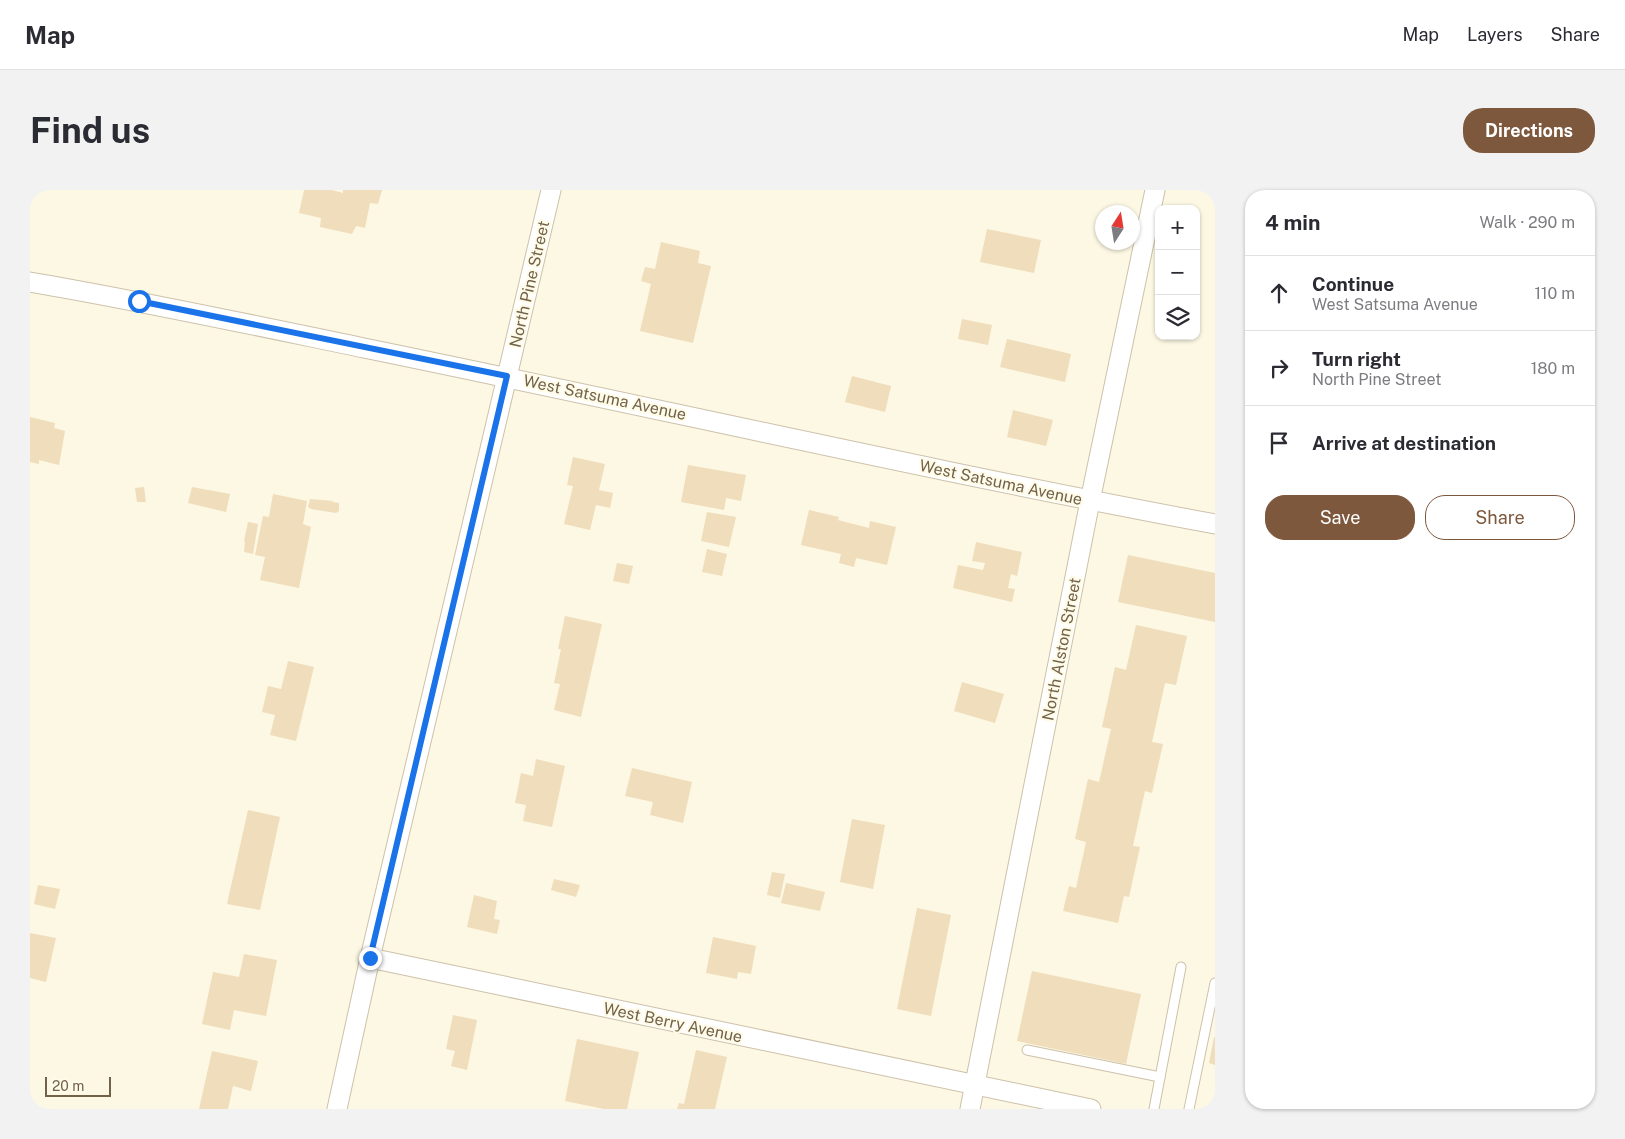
<!DOCTYPE html>
<html lang="en">
<head>
<meta charset="utf-8">
<style>
  body { margin:0; font-family:"Public Sans",sans-serif; background:#f2f2f3; color:#2b2b33 }
  .controls { position:absolute; right:15px; top:15px; display:grid; overflow:hidden; border-radius:10px; box-shadow:0 1px 4px #0004 }
  .controls button { width:45px; height:45px; display:grid; place-items:center; padding:0; border:0; border-bottom:1px solid #e1e1e2; background:#fff; color:#2b2b33; font:25px sans-serif }
  .compass { position:absolute; left:1065px; top:15px; width:45px; height:45px; border-radius:50%; background:#fff; box-shadow:0 1px 4px #0004; rotate:12deg }
  .scale { position:absolute; left:15px; bottom:12px; width:66px; box-sizing:border-box; padding-left:5px; border:2px solid #73624a; border-top:0; font-size:14px; line-height:18px; white-space:nowrap; color:#73624a; -webkit-text-stroke:4px #fffbe9; paint-order:stroke }
  .stop { position:absolute; width:15px; height:15px; margin:-11px; border:4px solid #1a73e8; border-radius:50%; background:#fff }
  .stop.end { background:#1a73e8; border-color:#fff; box-shadow:0 1px 5px #0008 }
  .list { margin:0; padding:0; list-style:none }
  h2 { display:flex; justify-content:space-between; align-items:center; height:65px; margin:0; padding:0 20px; font-size:21px }
  h2 small { font-size:16px; font-weight:400; color:#7c7c81 }
  .list li { display:grid; grid-template-columns:32px 1fr auto; gap:15px; align-items:center; box-sizing:border-box; height:75px; padding:0 20px; border-top:1px solid #e1e1e2 }
  .list b { display:block; font-size:19px; white-space:nowrap }
  .list p { margin:0; font-size:16px; white-space:nowrap; color:#7c7c81 }
  .list em { font-size:16px; font-style:normal; color:#7c7c81 }
  .actions { display:flex; gap:10px; padding:15px 20px }
  .actions a { flex:1; padding:11px 0; border:1px solid #7e583d; border-radius:20px; text-align:center; font-size:18px; color:#7e583d }
  .actions .main { background:#7e583d; color:#fff }
  .icon { flex:none; width:28px; height:28px; fill:none; stroke:currentColor; stroke-width:2; stroke-linecap:round; stroke-linejoin:round }
  .map { position:relative; flex:none; width:1185px; height:919px; overflow:hidden; border-radius:20px }
  header { display:flex; align-items:center; gap:30px; box-sizing:border-box; height:70px; padding:0 25px; background:#fff; border-bottom:1px solid #e1e1e2 }
  header strong { font-size:24px }
  nav { display:flex; gap:28px; margin-inline-start:auto; font-size:18px }
  .intro { display:flex; align-items:center; justify-content:space-between; box-sizing:border-box; height:120px; padding:0 30px }
  h1 { margin:0; font-size:35px }
  .button { padding:12px 22px; border-radius:20px; background:#7e583d; color:#fff; font-size:18px; font-weight:700 }
  main { display:flex; gap:30px; padding:0 30px }
  aside { flex:1; background:#fff; border-radius:20px; box-shadow:0 1px 4px #0004 }
  .map>svg:first-child { display:block }
</style>
</head>
<body>
<header>
<strong>Map</strong>
<nav><a>Map</a><a>Layers</a><a>Share</a></nav>
</header>
<div class="intro"><h1>Find us</h1><a class="button">Directions</a></div>
<main>
<div class="map">
<svg width="1185" height="919" viewBox="0 0 1185 919">
  <rect width="100%" height="100%" fill="#fcf8e3"/>
  <!-- building -->
  <g fill="#f0ddbb">
    <path d="M274 0H302L313 3V0H352L348 14 340 13 335 38 326 36 322 44 290 37 291 28 269 23Z"/>
    <path d="M957 39 1011 50 1004 83 950 72Z"/>
    <path d="M631 52 670 61 668 73 681 76 663 153 610 141 621 94 611 91 615 77 625 79Z"/>
    <path d="M932 129 962 135 958 155 928 149Z"/>
    <path d="M977 149 1041 164 1035 192 970 177Z"/>
    <path d="M822 186 861 196 855 222 815 212Z"/>
    <path d="M983 220 1023 230 1016 256 977 247Z"/>
    <path d="M0 227 25 233 24 238 35 241 29 275 9 270V274L0 272Z"/>
    <path d="M543 267 575 274 569 300 583 303 580 318 566 315 560 340 534 334 543 296 537 295Z"/>
    <path d="M658 275 716 285 711 311 696 308 694 320 651 312Z"/>
    <path d="M114 297 116 312H107L105 298Z"/>
    <path d="M162 297 200 304 196 322 158 313Z"/>
    <path d="M243 304 277 311 273 334 281 337 269 398 230 390 235 367 225 365 233 326 239 327Z"/>
    <path d="M280 309 303 311 302 312 309 313V321L306 323 281 319 278 317Z"/>
    <path d="M779 320 809 327 808 330 839 338 840 331 866 337 857 375 826 368 824 377 809 373 811 364 771 355Z"/>
    <path d="M677 322 706 327 699 357 671 351Z"/>
    <path d="M218 332 228 334 223 364 214 362 215 352 214 351Z"/>
    <path d="M946 352 992 362 987 386 981 384 978 398 985 399 982 412 923 398 928 375 953 380 955 373 942 371Z"/>
    <path d="M677 359 697 364 692 386 672 382Z"/>
    <path d="M1098 365 1185 383V432L1088 412Z"/>
    <path d="M587 373 603 376 599 394 583 391Z"/>
    <path d="M535 426 572 434 551 527 524 520 530 494 524 493 531 459H528Z"/>
    <path d="M1106 435 1157 446 1146 495 1135 493 1122 552 1133 554 1122 603 1115 601 1103 656 1110 657 1099 707 1094 706 1088 733 1033 721 1039 696 1046 698 1056 652 1045 649 1058 589 1069 592 1081 539 1072 537 1085 477 1096 480Z"/>
    <path d="M258 471 284 477 266 551 240 545 245 525 232 522 238 496 251 499Z"/>
    <path d="M932 492 974 504 965 533 924 521Z"/>
    <path d="M506 569 535 576 522 637 493 631 496 615 485 613 491 583 503 586Z"/>
    <path d="M602 578 662 592 653 633 620 625 623 612 595 606Z"/>
    <path d="M218 620 250 627 230 720 197 714Z"/>
    <path d="M822 629 855 635 843 699 810 692Z"/>
    <path d="M742 682 755 684 750 708 737 705Z"/>
    <path d="M524 689 550 695 546 707 521 700Z"/>
    <path d="M756 693 795 702 790 721 751 713Z"/>
    <path d="M8 695 30 699 25 719 4 714Z"/>
    <path d="M444 705 467 711 464 729 470 730 467 744 437 737Z"/>
    <path d="M887 718 921 725 901 826 867 819Z"/>
    <path d="M0 743 26 748 16 792 0 788Z"/>
    <path d="M683 747 726 756 721 784 708 782 707 789 676 783Z"/>
    <path d="M214 764 247 770 236 826 204 820 200 840 172 834 183 782 209 787Z"/>
    <path d="M1002 781 1111 804 1096 874 987 851Z"/>
    <path d="M423 825 447 830 437 880 421 876 425 861 416 859Z"/>
    <path d="M1184 847H1185V875L1179 873Z"/>
    <path d="M547 849 609 862 597 919H574L535 911Z"/>
    <path d="M666 860 697 867 685 919H647L649 913 654 914Z"/>
    <path d="M182 861 228 871 221 901 203 896 198 919H169Z"/>
  </g>
  <g fill="none" stroke-linecap="round" stroke-linejoin="round">
    <defs>
      <g id="lane">
        <path d="M997 860 1130 887"/>
        <path d="M1124 919 1151 777"/>
        <path d="M1159 919 1185 793"/>
      </g>
      <g id="street">
        <path d="M0 92C112 111 223 135 334 158 618 216 900 281 1185 334"/>
        <path d="M340 768 1061 919"/>
        <path d="M307 919 340 768 521 0"/>
        <path d="M940 919 1060 311 1125 0"/>
      </g>
    </defs>
    <!-- lane casing -->
    <use href="#lane" stroke="#cdc1aa" stroke-width="11"/>
    <!-- street casing -->
    <use href="#street" stroke="#cdc1aa" stroke-width="21"/>
    <!-- lane -->
    <use href="#lane" stroke="#fff" stroke-width="9"/>
    <!-- street -->
    <use href="#street" stroke="#fff" stroke-width="19"/>
  </g>
  <g fill="none" stroke-linecap="round" stroke-linejoin="round">
    <!-- route -->
    <path stroke="#1a73e8" stroke-width="6" d="M109 111 477 186 340 768"/>
  </g>
  <g text-anchor="middle" stroke-width="4.5" stroke-linejoin="round" paint-order="stroke">
    <!-- street labels -->
    <g font-size="16" fill="#73624a" stroke="#fffbe9">
      <text transform="translate(499 94) rotate(-77)" y="6">North Pine Street</text>
      <text transform="translate(575 207) rotate(12)" y="6">West Satsuma Avenue</text>
      <text transform="translate(971 292) rotate(12)" y="6">West Satsuma Avenue</text>
      <text transform="translate(1031 459) rotate(-79)" y="6">North Alston Street</text>
      <text transform="translate(643 832) rotate(12)" y="6">West Berry Avenue</text>
    </g>
  </g>
</svg>
<div class="controls">
<button>+</button>
<button>−</button>
<button><svg class="icon" aria-label="layers" viewBox="0 0 24 24"><path d="M12 4l9 5-9 5-9-5zM3 14l9 5 9-5"/></svg></button>
</div>
<svg class="compass" viewBox="-18 -18 36 36"><path d="M0-13l5 13h-10z" fill="#e53935"/><path d="M0 13l5-13h-10z" fill="#7c7c81"/></svg>
<div class="scale">20 m</div>
<div class="stop" style="left:109px;top:111px"></div>
<div class="stop end" style="left:340px;top:768px"></div>
</div>
<aside>
<h2>4 min<small>Walk · 290 m</small></h2>
<ul class="list">
<li><svg class="icon" aria-label="ahead" viewBox="0 0 24 24"><path d="M12 20V5M6 11l6-6 6 6"/></svg><div><b>Continue</b><p>West Satsuma Avenue</p></div><em>110 m</em></li>
<li><svg class="icon" aria-label="right" viewBox="0 0 24 24"><path d="M7 20v-9h11M14 6l5 5-5 5"/></svg><div><b>Turn right</b><p>North Pine Street</p></div><em>180 m</em></li>
<li><svg class="icon" aria-label="arrive" viewBox="0 0 24 24"><path d="M6 21V4h12l-3 4 3 4H6"/></svg><div><b>Arrive at destination</b></div></li>
</ul>
<div class="actions"><a class="main">Save</a><a>Share</a></div>
</aside>
</main>
</body>
</html>
